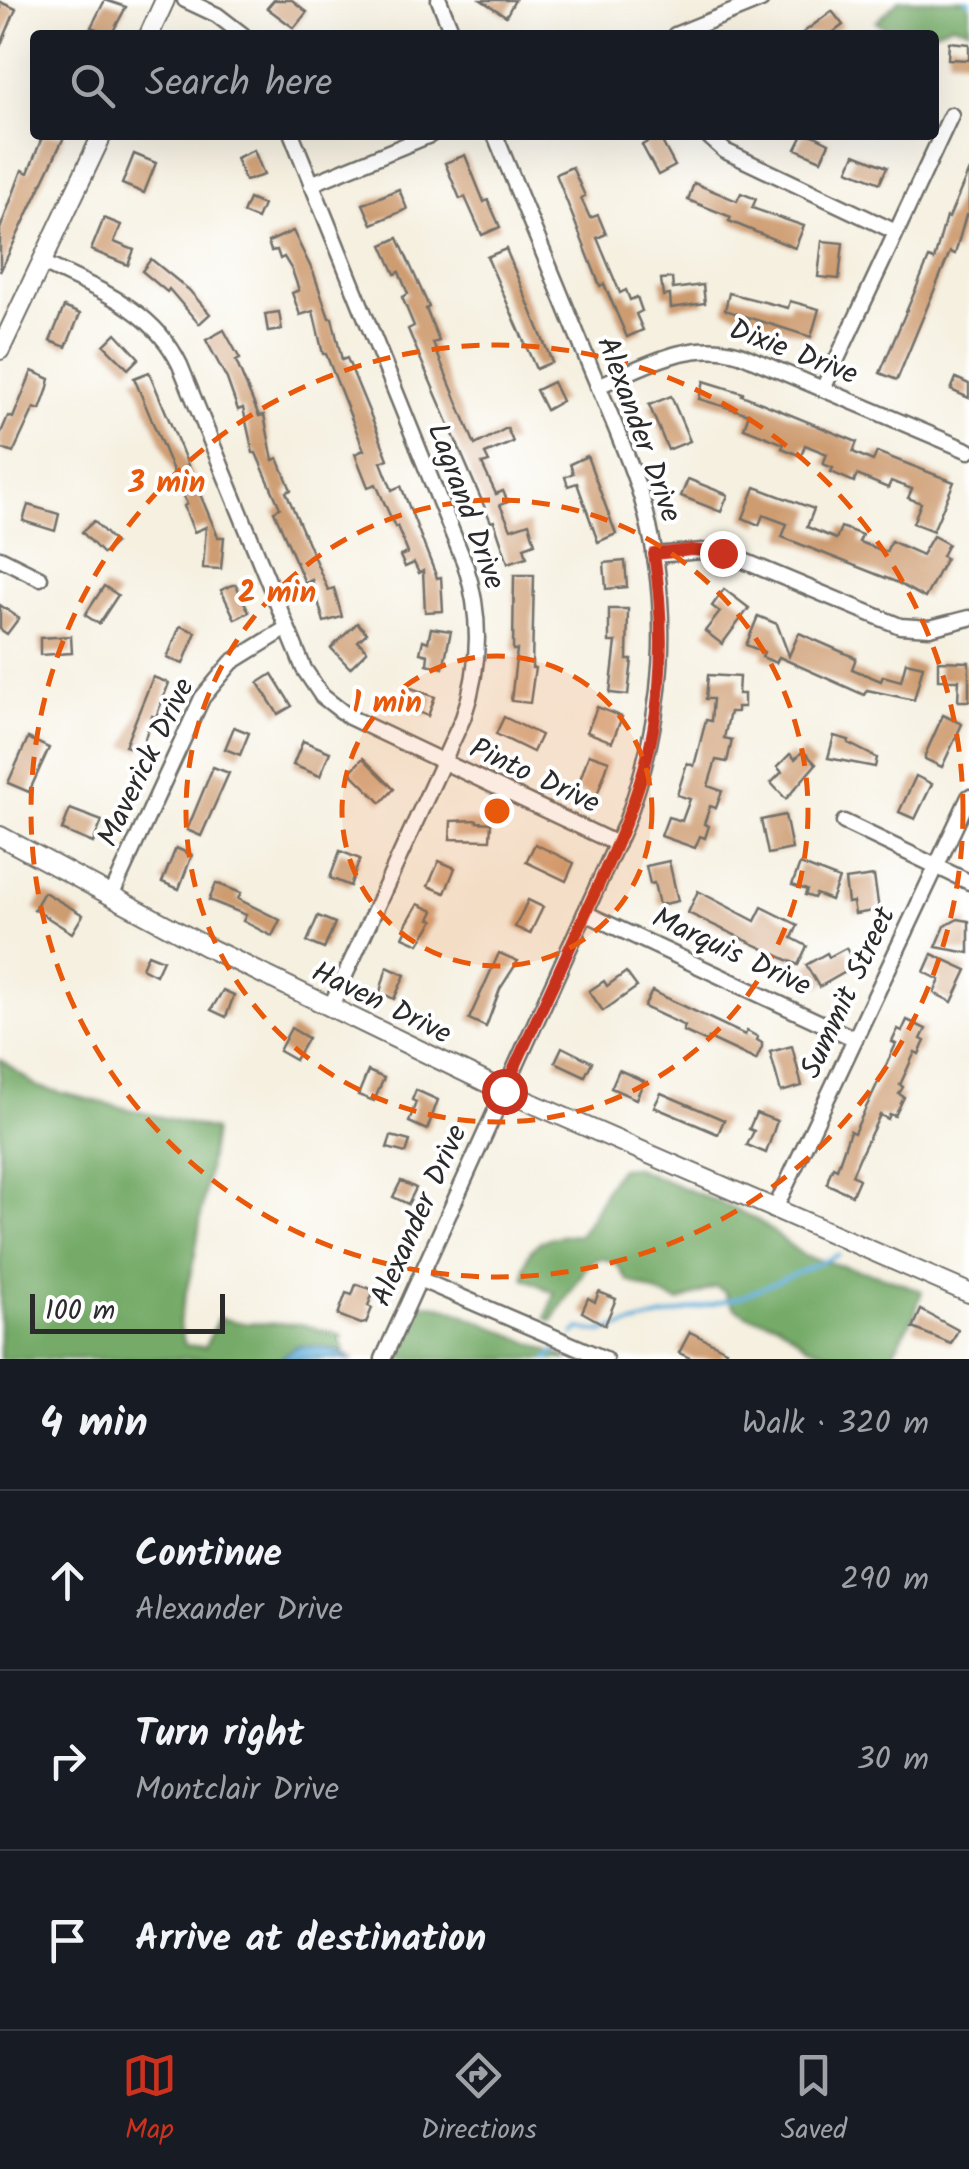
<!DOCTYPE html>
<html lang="en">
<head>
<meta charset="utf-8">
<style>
  body { margin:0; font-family:Kalam,sans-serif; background:#20242c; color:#f1f3f6 }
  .scale { position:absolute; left:30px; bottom:25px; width:195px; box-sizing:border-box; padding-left:10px; border:5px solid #2b2b2b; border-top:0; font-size:28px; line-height:35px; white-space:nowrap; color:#2b2b2b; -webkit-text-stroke:8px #fff; paint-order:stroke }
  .stop { position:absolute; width:30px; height:30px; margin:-22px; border:8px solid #c8321e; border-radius:50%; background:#fff }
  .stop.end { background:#c8321e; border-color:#fff; box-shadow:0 2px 10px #0008 }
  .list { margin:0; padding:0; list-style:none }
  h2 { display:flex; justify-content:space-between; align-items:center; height:130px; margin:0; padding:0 40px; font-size:42px }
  h2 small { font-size:32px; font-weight:400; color:#9ea1a6 }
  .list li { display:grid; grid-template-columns:65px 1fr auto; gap:30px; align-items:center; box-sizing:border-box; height:180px; padding:0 40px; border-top:2px solid #363941 }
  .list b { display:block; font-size:38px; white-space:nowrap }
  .list p { margin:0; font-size:32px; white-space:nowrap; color:#9ea1a6 }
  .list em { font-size:32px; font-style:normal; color:#9ea1a6 }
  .icon { flex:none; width:55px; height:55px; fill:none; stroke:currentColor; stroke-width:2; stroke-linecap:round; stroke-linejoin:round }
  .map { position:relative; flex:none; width:969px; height:1359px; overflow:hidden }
  .search { position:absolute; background:#171b24; box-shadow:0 10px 40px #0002; left:30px; right:30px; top:30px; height:110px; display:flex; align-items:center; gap:25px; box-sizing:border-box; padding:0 35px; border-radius:10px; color:#9ea1a6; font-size:38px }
  .sheet { height:670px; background:#171b24 }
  nav { display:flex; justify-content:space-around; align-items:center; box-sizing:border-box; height:140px; border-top:2px solid #363941; background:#171b24; font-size:28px; color:#9ea1a6 }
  nav a { display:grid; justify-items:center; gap:5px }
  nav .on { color:#c8321e }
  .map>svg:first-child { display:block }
</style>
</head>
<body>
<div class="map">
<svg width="969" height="1359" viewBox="0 0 969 1359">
  <rect width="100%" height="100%" fill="#fff"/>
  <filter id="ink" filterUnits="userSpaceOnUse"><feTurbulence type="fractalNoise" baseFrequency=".01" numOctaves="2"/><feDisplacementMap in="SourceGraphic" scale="20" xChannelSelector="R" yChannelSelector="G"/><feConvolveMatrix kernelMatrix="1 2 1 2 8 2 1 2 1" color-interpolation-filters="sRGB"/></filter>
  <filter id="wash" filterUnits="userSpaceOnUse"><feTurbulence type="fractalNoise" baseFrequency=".0048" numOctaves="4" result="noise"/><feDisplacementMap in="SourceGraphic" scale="40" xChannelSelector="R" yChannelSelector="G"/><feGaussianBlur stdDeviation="2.25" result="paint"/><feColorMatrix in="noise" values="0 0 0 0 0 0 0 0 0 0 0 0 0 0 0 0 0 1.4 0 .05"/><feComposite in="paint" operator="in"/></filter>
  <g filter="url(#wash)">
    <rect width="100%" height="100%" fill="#f5f0e0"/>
    <!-- forest -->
    <g fill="#74aa67" stroke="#506a49" stroke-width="2.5">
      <path d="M899 0H969V29L952 24C922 37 904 42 876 22Z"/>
      <path d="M0 1059 38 1087 214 1130 195 1255 179 1322 185 1345 205 1347 218 1318 244 1323 301 1324 341 1335 344 1353C321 1347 298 1343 279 1359H0Z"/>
      <path d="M633 1167 735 1209 759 1221 804 1256 885 1277 922 1291 914 1316 889 1359H847L808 1346 778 1323 748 1316 734 1307 724 1291 715 1287 679 1302 628 1281 616 1263 601 1258 589 1263 552 1321 546 1318 555 1293 524 1278C524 1241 546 1235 579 1235 597 1214 602 1188 620 1168Z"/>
      <path d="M429 1304 448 1308 569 1359H396L420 1306Z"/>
    </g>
    <!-- water -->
    <path fill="#61aeda" stroke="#466c82" stroke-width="2.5" d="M297 1346C316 1346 336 1347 352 1359H279Z"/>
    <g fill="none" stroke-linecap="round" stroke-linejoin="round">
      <!-- stream -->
      <g stroke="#61aeda" stroke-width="4">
        <path d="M966 0 969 2"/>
        <path d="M574 1334 580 1329 601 1332 741 1297 838 1255"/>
        <path d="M547 1359 557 1350"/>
      </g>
    </g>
    <g id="blocks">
      <!-- building -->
      <g fill="#ce9c71">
        <path d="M105 0 126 7 111 35 91 27Z"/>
        <path d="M274 0H292L307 12 294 28 267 8Z"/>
        <path d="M481 0H515L506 16Z"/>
        <path d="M0 2 16 9 0 47Z"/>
        <path d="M832 11 843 25 830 35H800Z"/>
        <path d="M949 42 969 44V60L948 59Z"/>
        <path d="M43 135H65L0 272V229L22 170 28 173Z"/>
        <path d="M803 135H813L829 143 821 160 796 149Z"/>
        <path d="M659 136 675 166 658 175 642 145Z"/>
        <path d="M254 150 264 175 245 181 236 158Z"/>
        <path d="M134 154 156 163 144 193 122 184Z"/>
        <path d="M855 154 887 167 880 183 848 170Z"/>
        <path d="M465 155 484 202 488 200 500 227 482 235 465 197 460 199 445 163Z"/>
        <path d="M572 167 585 196 581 198 590 218 598 215 606 234 597 238 620 293 626 290 630 300 637 297 642 311 636 314 643 330 627 337 604 284 600 286 556 174Z"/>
        <path d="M969 170V216L966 215 955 254 950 252 897 380 880 373 929 258 934 260 946 217 949 218Z"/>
        <path d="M694 183 737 201 741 193 756 199 752 208 804 226 795 248 729 221 731 217 688 200Z"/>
        <path d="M399 189 407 209 372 224 363 204Z"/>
        <path d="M249 199 263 205 257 219 243 213Z"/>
        <path d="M104 218 121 225 114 242 134 250 128 265 91 250Z"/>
        <path d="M293 231 314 274 329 318H332L342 360 347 358 378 433 388 459 381 462 392 490 401 486 437 578 441 577 443 611 425 612 423 571 419 573 414 563 405 567 400 556 408 553 397 526 395 527 376 484 368 487 355 454 364 450 326 354H323L313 311 300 315 292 293 299 290 292 270 284 257 280 259 277 250 271 251 268 242Z"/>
        <path d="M398 238 429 307 426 309 439 341 433 343 475 445 507 428 513 442 485 454 489 462 482 464 496 494 503 491 508 502 500 505 511 529 529 523 535 543 524 547 527 557 508 563 494 521 491 522 421 360 408 329 414 326 402 297 408 294 399 272 395 274 382 245Z"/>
        <path d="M822 241 843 243 839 279 818 277Z"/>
        <path d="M506 249 552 362 536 369 487 257Z"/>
        <path d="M151 259 189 290 210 314 199 324 169 289 167 292 142 271Z"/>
        <path d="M672 278 673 289 703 285 705 303 671 308 670 295 663 296 661 279Z"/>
        <path d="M729 293 788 308 790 301 819 309 811 337 725 310Z"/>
        <path d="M64 307 80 314 66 347 50 341Z"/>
        <path d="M279 312 282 330 268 332 265 314Z"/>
        <path d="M224 330 240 359 236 361 259 416 264 415 273 460 278 458 291 490 286 492 328 590 334 588 342 617 324 622 312 580 305 583 274 511 280 508 256 453H253L243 408 238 410 227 379 206 340Z"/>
        <path d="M116 333 139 358 128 369 104 345Z"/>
        <path d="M32 371 50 379 47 391 40 410 34 408 13 453 0 448V435L8 416 13 418Z"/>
        <path d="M149 372 218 537H224L221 569 203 568 206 527 194 532 184 506 187 504 134 378Z"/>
        <path d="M956 378 969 384V398L951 390Z"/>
        <path d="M704 381 743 393 742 395 857 442 853 452 873 461 877 452 954 482 933 531 913 523 921 503 908 498 912 489 891 481 888 488 857 475 854 482 831 472 833 468 823 464 827 454 805 445 801 456 782 448 784 444 744 428 749 414 699 399Z"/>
        <path d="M553 382 562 401 546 410 536 390Z"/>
        <path d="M671 396 690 441 668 450 649 405Z"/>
        <path d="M587 456 616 534 598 542 577 483 568 486 565 477 573 473 570 464Z"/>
        <path d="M688 479 728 495 721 512 681 496Z"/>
        <path d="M755 487 814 509 807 527 836 539 841 527 862 535 859 542 886 552 891 541 922 555 933 536 948 544 942 556 946 558 925 598 896 582 782 537 787 524 763 515 759 525 743 518Z"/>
        <path d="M28 505 59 514 55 531 23 521Z"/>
        <path d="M94 521 115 543 103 554 82 532Z"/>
        <path d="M625 561 627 587 606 589 604 563Z"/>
        <path d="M514 575H534L532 668H535L530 703 511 701 517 650H513Z"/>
        <path d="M232 585H236L249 612 235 619 221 590Z"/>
        <path d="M104 586 118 595 99 624 85 615Z"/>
        <path d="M724 589 749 608 722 644 705 631 720 612 712 606Z"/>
        <path d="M0 605 19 618 7 634 0 629Z"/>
        <path d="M609 609H628L627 660H632L628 695 610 693 616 642H609Z"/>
        <path d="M758 616 777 624 789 656 799 633 856 658 852 669 881 681 883 676 901 681 906 662 923 666 914 700 867 690 864 695 779 657 776 663 762 657 764 652 746 645Z"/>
        <path d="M357 623 367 633 358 641 367 651 350 668 331 648Z"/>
        <path d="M180 626 196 632 183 664 167 658Z"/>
        <path d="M431 628 451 631 443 668 427 664 428 655 420 653 423 640 428 642Z"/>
        <path d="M71 636 72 653 40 655V638Z"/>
        <path d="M938 661 969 662V701H958L959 680H938Z"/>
        <path d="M272 674 292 706 278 714 258 683Z"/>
        <path d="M708 675 739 677 738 694H744V707H737V712H730L724 738 732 740 727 762 716 760 708 786 722 791 716 808 710 806 704 824 709 826 705 838 700 836 695 848 661 836 668 817 682 821 690 799 677 795 687 763 694 766 706 720 711 721 713 699H706Z"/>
        <path d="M153 677 169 683 156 717 152 716 141 751 125 746Z"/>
        <path d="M406 686 435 697 428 716 399 704Z"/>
        <path d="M597 707 622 717 612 742 587 732Z"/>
        <path d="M943 715 962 724 942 767 925 759V755Z"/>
        <path d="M504 717 541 735 533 752 496 734Z"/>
        <path d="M234 727 249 733 240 755 225 749Z"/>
        <path d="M834 736 849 740 848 743 877 758 875 767 828 758Z"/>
        <path d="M28 738 49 748 29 792 8 783Z"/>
        <path d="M303 741 330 752 320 776 293 765Z"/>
        <path d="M803 751 816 764 786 799 771 783 782 772 777 767 790 754 795 759Z"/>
        <path d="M589 754 609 761 596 798 576 791Z"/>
        <path d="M363 758 394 789 381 803 350 772Z"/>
        <path d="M213 767 229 773 201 836 187 830Z"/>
        <path d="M916 776 932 784 915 819 899 812Z"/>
        <path d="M70 809 102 821 93 843 62 830Z"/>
        <path d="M785 815 792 849 768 854 761 820Z"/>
        <path d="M477 820V822L491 823 490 840 450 839 451 821Z"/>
        <path d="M535 844 574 863 566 881 526 862Z"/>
        <path d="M176 848 192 855 179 889 162 882Z"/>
        <path d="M340 851 360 859 350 886 330 878Z"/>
        <path d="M439 861 455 868 445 893 428 886Z"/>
        <path d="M669 861 678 901 659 905 654 883 650 884 646 866Z"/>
        <path d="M800 864 839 879 831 900 816 894 814 898 805 895 807 890 792 885Z"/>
        <path d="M874 876 879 910 855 914 853 902 848 903 845 880Z"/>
        <path d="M216 883 241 893 238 899 280 920 272 936 243 921 246 915 209 900Z"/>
        <path d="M698 891 755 921 762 907 798 925 792 938 807 946 798 965 688 913Z"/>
        <path d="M44 892 83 915 72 933 34 909Z"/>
        <path d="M528 900 543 907 530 934 515 927Z"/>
        <path d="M418 904 434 911 430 919 434 920 419 944 403 937 407 929 404 928Z"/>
        <path d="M318 916 335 923 324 949 307 942Z"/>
        <path d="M958 919 969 921V953L936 947 945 926Z"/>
        <path d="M846 948 856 966 819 987 806 965 827 953 829 957Z"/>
        <path d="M499 953 518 961 500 989 486 1027 469 1019Z"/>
        <path d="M148 954 163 960 156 975 142 968Z"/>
        <path d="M932 954 967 970 952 1002 934 993 940 980 924 972Z"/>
        <path d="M387 967 405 975 394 999 380 992Z"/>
        <path d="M626 972 637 987 603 1011 589 991 604 981 607 986Z"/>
        <path d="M223 990 234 995 226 1017 211 1010Z"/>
        <path d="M652 991 745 1035 747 1031 758 1037 757 1040 762 1043V1047L756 1060 709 1038 707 1042 683 1031 685 1026 644 1007Z"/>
        <path d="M907 1020 926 1029 921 1039 925 1041 919 1054 915 1052 900 1085 903 1087 899 1094 904 1097 895 1116 890 1114 888 1119 880 1115 861 1154 852 1175 859 1179 852 1195 827 1184 829 1176 833 1167 837 1169 850 1131 854 1133 896 1044 892 1042 898 1029 902 1031Z"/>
        <path d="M291 1028 308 1038 295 1060 279 1051Z"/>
        <path d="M792 1046 802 1086 781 1092 770 1052Z"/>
        <path d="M562 1047 592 1062 585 1076 555 1062Z"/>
        <path d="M619 1070 644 1081 636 1099 611 1088Z"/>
        <path d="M368 1071 384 1078 374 1101 358 1095Z"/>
        <path d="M416 1090 438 1100 427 1130 409 1122 416 1102 412 1100Z"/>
        <path d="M661 1093 724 1120 718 1134 654 1107Z"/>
        <path d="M756 1113 777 1121 766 1153 747 1145 754 1131 749 1129Z"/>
        <path d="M391 1136 410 1141 406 1153 387 1148Z"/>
        <path d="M401 1181 416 1188 408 1204 393 1197Z"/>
        <path d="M356 1284 374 1290 368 1306 372 1308 366 1323 361 1324 338 1315 346 1293 352 1295Z"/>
        <path d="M599 1292 616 1299 605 1325 582 1312 588 1298 595 1302Z"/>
        <path d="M921 1310 958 1330 951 1344 913 1328Z"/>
        <path d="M690 1332 726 1350 722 1359H692L679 1353Z"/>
      </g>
    </g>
  </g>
  <g filter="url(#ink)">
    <use href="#blocks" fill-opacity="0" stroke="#72706a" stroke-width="2.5"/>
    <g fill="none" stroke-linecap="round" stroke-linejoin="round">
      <defs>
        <g id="minor">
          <path d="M185 0 217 15 243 35"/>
          <path d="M439 0 453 35"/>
          <path d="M675 35 761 0"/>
          <path d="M292 135 465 564C482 616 481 666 463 718L330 1008"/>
          <path d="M707 135 725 151 896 232"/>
          <path d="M311 184 430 135"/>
          <path d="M43 263C96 289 153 308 180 365L304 669 322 696 349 717 617 844"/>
          <path d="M598 386C643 367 690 338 740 354L969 451"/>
          <path d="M823 389 951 115"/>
          <path d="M654 555 702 551 732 556 900 626 930 628 969 618"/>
          <path d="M0 558 40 578"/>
          <path d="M844 822 969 882"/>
          <path d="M112 894 202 698 232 662 287 628"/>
          <path d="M585 913 855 1039"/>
          <path d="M774 1211 969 797"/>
          <path d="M419 1279 605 1359"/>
          <path d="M383 1359 625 825C665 719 674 606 641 496 626 448 604 401 585 354 555 281 525 208 495 135"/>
        </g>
        <g id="tertiary">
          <path d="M149 35 165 0"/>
          <path d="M0 350 102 135"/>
          <path d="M0 836 207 947 504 1091 969 1293"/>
        </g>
      </defs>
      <!-- minor casing -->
      <use href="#minor" stroke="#72706a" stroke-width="19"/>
      <!-- tertiary casing -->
      <use href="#tertiary" stroke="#72706a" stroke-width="22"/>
      <!-- minor -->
      <use href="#minor" stroke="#fff" stroke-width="14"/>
      <!-- tertiary -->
      <use href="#tertiary" stroke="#fff" stroke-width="18"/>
    </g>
  </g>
  <g fill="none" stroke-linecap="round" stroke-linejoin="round" filter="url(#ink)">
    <!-- route -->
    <path stroke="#c8321e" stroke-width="12" d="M504 1091C532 1028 562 966 590 903 616 847 642 791 653 730 664 671 663 613 654 554L692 550 722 553"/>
  </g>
  <!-- distance rings -->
  <circle cx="497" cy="811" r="155" fill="#e8590c" fill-opacity=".12"/>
  <g fill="none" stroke="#e8590c" stroke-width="5" stroke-dasharray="18 12">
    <circle cx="497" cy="811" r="155"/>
    <circle cx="497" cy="811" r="311"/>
    <circle cx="497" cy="811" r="466"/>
  </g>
  <g text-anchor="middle" stroke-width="8" stroke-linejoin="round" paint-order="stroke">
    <!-- street labels -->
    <g font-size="30" fill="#2b2b2b" stroke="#fff">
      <text transform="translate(794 351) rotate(21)" y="10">Dixie Drive</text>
      <text transform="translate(640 429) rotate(70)" y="10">Alexander Drive</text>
      <text transform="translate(467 506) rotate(70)" y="10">Lagrand Drive</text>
      <text transform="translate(145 762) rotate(-64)" y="10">Maverick Drive</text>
      <text transform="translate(535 775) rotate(25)" y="10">Pinto Drive</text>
      <text transform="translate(732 951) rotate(25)" y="10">Marquis Drive</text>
      <text transform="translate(847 992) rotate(-65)" y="10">Summit Street</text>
      <text transform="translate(382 1002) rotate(26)" y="10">Haven Drive</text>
      <text transform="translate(418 1215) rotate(-66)" y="10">Alexander Drive</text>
    </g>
  </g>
  <circle cx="497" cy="811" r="15" fill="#e8590c" stroke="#fff" stroke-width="5"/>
  <g font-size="30" text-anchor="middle" font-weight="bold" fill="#e8590c" stroke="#fff" stroke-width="8" stroke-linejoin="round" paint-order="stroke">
    <text x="167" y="492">3 min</text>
    <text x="277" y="602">2 min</text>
    <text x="387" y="712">1 min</text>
  </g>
</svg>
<div class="scale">100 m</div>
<div class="stop" style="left:504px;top:1091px"></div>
<div class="stop end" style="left:722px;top:553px"></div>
<div class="search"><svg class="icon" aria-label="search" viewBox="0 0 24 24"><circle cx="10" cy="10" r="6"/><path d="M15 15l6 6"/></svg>Search here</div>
</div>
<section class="sheet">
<h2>4 min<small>Walk · 320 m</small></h2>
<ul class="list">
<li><svg class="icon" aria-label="ahead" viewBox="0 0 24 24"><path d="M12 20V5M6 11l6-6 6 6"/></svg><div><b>Continue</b><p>Alexander Drive</p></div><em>290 m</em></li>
<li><svg class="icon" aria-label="right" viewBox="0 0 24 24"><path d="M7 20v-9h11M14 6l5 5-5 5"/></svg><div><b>Turn right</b><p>Montclair Drive</p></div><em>30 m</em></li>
<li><svg class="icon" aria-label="arrive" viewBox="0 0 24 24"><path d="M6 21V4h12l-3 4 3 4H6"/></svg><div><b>Arrive at destination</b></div></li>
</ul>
</section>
<nav>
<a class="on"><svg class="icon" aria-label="map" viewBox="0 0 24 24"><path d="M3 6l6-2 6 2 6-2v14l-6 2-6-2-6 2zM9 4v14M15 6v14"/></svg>Map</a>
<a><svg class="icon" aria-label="directions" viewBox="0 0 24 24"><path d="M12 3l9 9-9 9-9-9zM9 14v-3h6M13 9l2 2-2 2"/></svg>Directions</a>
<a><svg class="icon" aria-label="saved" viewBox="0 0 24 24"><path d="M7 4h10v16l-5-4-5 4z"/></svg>Saved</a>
</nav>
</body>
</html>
